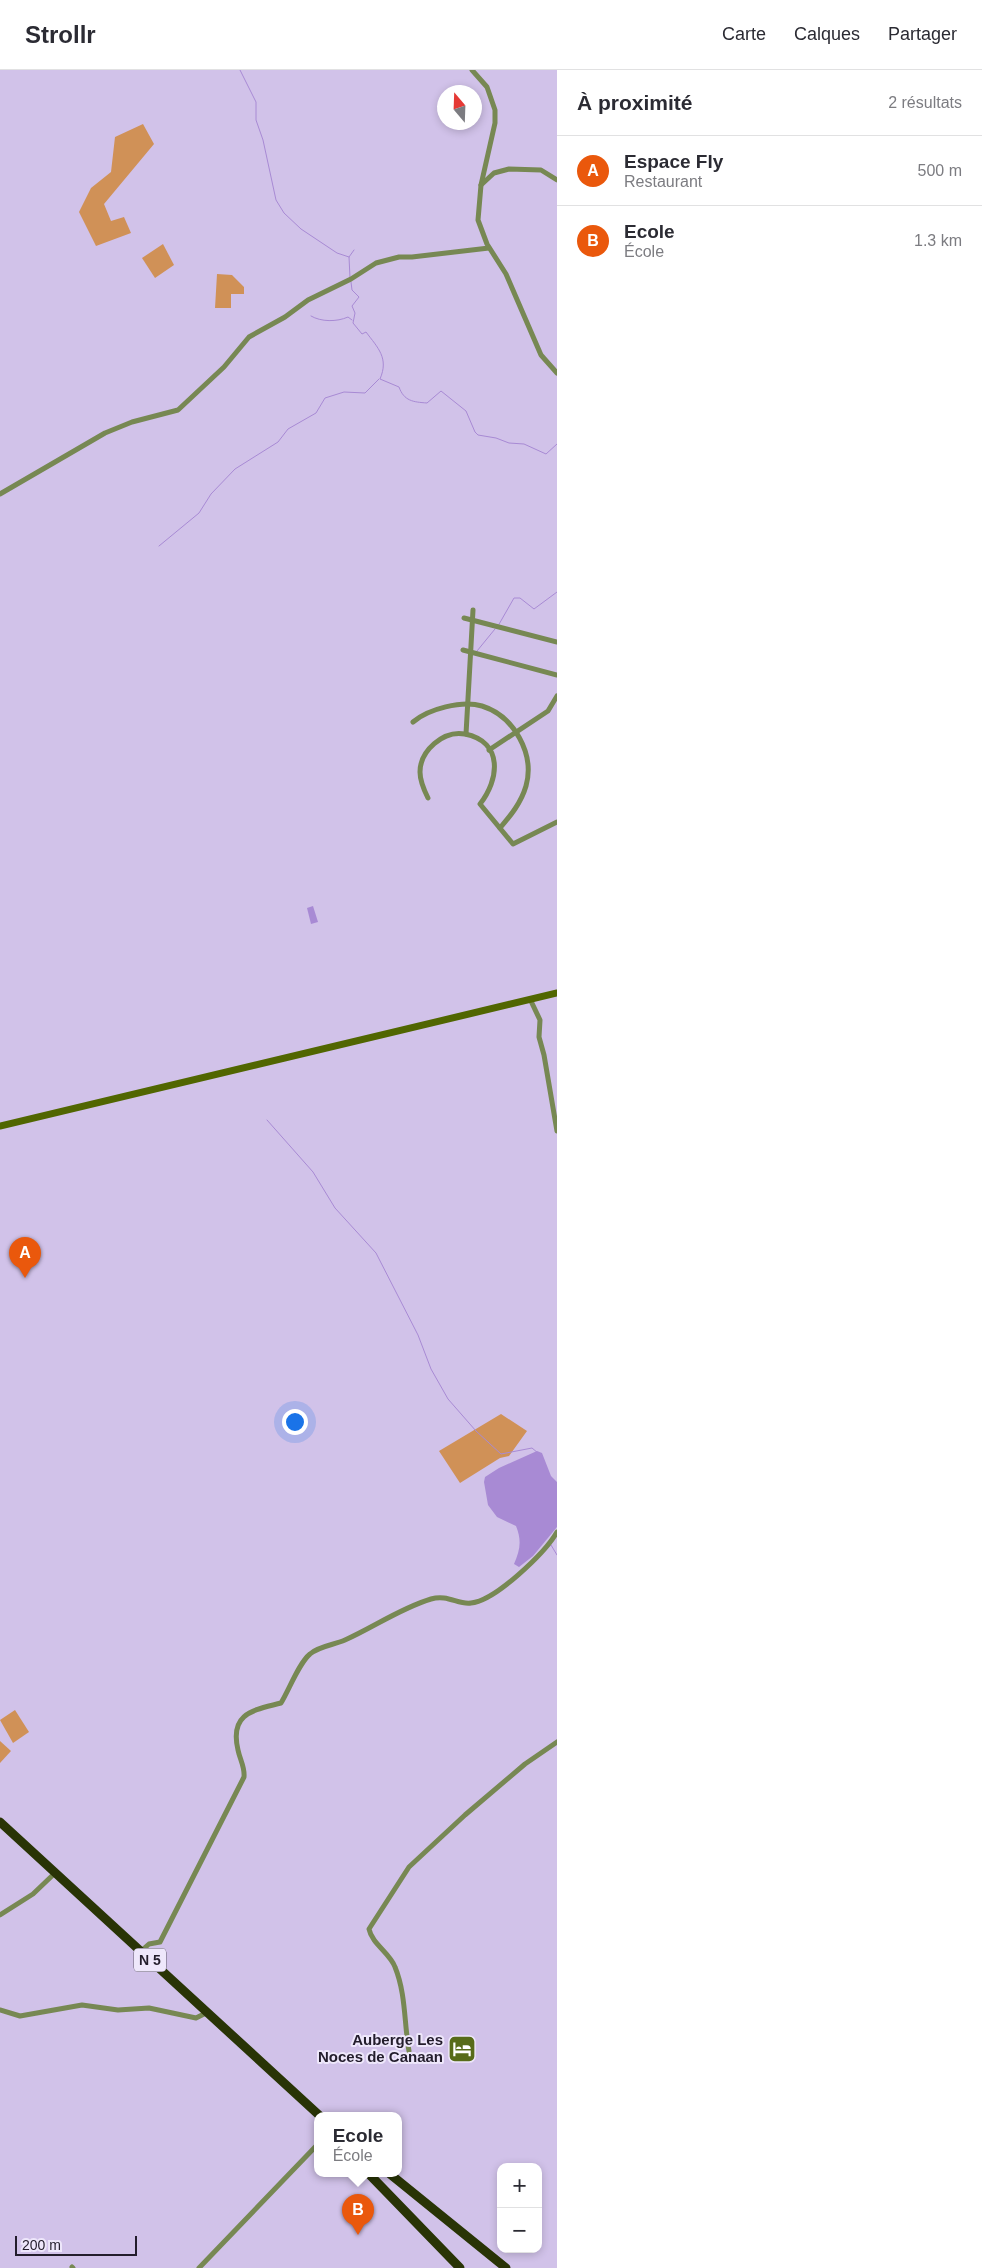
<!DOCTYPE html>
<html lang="fr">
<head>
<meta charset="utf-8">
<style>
  body { margin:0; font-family:Arial,sans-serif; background:#f7f7f7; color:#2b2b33 }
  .controls { position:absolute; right:15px; bottom:15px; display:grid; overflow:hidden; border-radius:10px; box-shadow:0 2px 8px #0003 }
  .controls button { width:45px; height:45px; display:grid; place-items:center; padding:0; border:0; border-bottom:1px solid #e1e1e2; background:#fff; color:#2b2b33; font:25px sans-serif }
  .compass { position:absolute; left:437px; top:15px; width:45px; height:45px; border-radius:50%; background:#fff; box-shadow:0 2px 8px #0003; rotate:341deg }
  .scale { position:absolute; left:15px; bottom:12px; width:122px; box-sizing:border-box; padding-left:5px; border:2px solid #231d2c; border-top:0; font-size:14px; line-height:18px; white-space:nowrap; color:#231d2c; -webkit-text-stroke:4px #eee7fb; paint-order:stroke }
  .you { position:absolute; left:294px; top:1351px; width:18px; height:18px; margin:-12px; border:4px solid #fff; border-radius:50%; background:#1a73e8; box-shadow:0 0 0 8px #1a73e833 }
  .badge { display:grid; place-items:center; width:32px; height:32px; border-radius:50%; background:#ea580c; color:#fff; font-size:16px; font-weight:700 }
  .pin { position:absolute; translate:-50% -41px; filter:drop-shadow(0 1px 2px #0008) }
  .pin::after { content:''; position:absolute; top:26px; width:18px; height:15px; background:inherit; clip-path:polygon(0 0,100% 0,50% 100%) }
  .popup { position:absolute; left:314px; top:2042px; width:88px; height:65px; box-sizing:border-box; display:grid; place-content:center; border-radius:10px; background:#fff; filter:drop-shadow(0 1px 4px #0005); font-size:16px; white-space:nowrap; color:#7c7c81 }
  .popup b { font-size:19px; color:#2b2b33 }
  .popup::after { content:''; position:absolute; left:50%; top:100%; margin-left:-10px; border:10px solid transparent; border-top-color:#fff }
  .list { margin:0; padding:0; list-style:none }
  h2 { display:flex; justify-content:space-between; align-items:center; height:65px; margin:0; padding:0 20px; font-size:21px }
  h2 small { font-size:16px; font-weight:400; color:#7c7c81 }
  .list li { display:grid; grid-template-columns:32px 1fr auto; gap:15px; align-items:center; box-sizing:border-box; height:70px; padding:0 20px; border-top:1px solid #e1e1e2 }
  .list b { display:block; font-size:19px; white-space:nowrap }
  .list p { margin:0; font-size:16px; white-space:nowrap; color:#7c7c81 }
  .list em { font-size:16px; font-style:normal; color:#7c7c81 }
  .map { position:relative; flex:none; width:557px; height:2198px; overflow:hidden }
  header { display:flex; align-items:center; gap:30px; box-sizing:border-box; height:70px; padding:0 25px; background:#fff; border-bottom:1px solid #e1e1e2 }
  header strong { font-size:24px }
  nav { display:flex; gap:28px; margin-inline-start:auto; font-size:18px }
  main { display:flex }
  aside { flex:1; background:#fff }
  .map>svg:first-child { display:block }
</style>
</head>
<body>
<header>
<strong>Strollr</strong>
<nav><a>Carte</a><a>Calques</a><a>Partager</a></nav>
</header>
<main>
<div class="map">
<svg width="557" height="2198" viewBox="0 0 557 2198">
  <rect width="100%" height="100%" fill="#d1c2e9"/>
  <!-- green -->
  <g fill="#d09157">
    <path d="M143 54 154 74 104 134 111 151 124 147 131 163 96 176 79 142 91 118 111 102 115 67Z"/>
    <path d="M163 174 174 195 155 208 142 188Z"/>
    <path d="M217 204 232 205 244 217V224H231V238H215Z"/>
    <path d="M501 1344 527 1361 509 1386 500 1388 460 1413 439 1381Z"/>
    <path d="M15 1640 29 1662 13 1673 0 1650Z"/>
    <path d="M0 1671 11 1681 0 1693Z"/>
  </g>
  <!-- water -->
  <g fill="#a88ad4">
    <path d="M313 836 318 852 311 854 307 838Z"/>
    <path d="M537 1381 542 1383 551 1406 557 1412V1457L533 1486 519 1497 514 1494C520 1480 522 1471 516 1456L497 1447 488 1435 484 1412 485 1407 499 1398Z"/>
  </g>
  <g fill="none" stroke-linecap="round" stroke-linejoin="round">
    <!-- stream -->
    <g stroke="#a88ad4" stroke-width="1">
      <path d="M240 0 256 32V50L263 70 276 130 284 143 301 159 337 183 349 187"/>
      <path d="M350 208 349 187 354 180"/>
      <path d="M351 212 352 220 359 227 352 236 355 243 353 253 362 264 366 262C378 278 389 288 380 309L399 317C404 331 413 332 427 333L441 321 466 341 475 362 478 365 496 368 509 373 524 374 546 384 557 374"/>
      <path d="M311 246C321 252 337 252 348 247L352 250"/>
      <path d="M159 476 199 443 211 424 235 399 278 372 288 359 316 343 325 328 344 322 365 323 379 309"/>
      <path d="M498 556 514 528H520L534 539 557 522"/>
      <path d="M477 581 495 559"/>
      <path d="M267 1050 313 1102 335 1138 376 1183 418 1265 431 1299 448 1329 476 1361 501 1384 532 1378 538 1383"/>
      <path d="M551 1475 557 1485"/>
    </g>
    <!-- street -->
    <g stroke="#778853" stroke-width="5">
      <path d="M472 0 487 17 495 40V53L481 115 478 150 487 174 506 204 541 285 557 303"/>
      <path d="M481 115 494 103 509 99 541 100 557 110"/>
      <path d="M0 424 105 363 132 352 178 340 224 297 249 267 285 247 308 230 351 209 376 193 399 187H412L489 178"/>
      <path d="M464 548 557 572"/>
      <path d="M463 580 557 605"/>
      <path d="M413 652C428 639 462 630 482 636 514 646 535 684 526 716 521 733 511 745 500 758"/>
      <path d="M466 664 473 540"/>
      <path d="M489 680 548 641 557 626"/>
      <path d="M428 728C424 720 420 711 420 702 420 681 443 660 465 664 504 672 499 710 480 734L513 774 557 752"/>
      <path d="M530 929 540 950 539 967 544 985 557 1061"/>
      <path d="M0 1845 33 1824 55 1803"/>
      <path d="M140 1882 149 1874 160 1872 244 1707C245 1697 240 1690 238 1680 229 1642 255 1640 281 1633 289 1620 299 1593 310 1584 319 1576 334 1575 345 1570 374 1557 401 1538 431 1529 448 1524 458 1535 471 1533 495 1531 545 1483 557 1462"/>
      <path d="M0 1940 20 1946 82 1935 118 1940 149 1938 196 1948 206 1943"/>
      <path d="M409 1981C404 1953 406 1924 395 1897 390 1883 372 1874 369 1859L409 1797 465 1745 525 1694 557 1672"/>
      <path d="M72 2197 73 2198"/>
      <path d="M199 2198 318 2074"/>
    </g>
    <!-- secondary -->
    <path stroke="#516601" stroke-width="7" d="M0 1056 557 923"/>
    <!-- highway -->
    <g stroke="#293406" stroke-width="9">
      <path d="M0 1752 320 2046"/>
      <path d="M369 2104 460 2198"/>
      <path d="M390 2104 506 2198"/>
    </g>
  </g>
  <!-- icons -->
  <defs>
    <symbol id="hotel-square" viewBox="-11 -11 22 22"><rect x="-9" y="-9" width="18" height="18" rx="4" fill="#576b19" stroke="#eee7fb"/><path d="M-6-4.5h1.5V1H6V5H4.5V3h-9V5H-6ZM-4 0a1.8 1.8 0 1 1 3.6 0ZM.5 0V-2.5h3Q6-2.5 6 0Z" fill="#fff"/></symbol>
  </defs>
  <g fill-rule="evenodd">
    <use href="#hotel-square" x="446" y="1963" width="32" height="32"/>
  </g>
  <g text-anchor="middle" stroke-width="4" stroke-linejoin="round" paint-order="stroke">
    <!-- shield labels -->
    <rect fill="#eee7fb" stroke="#605a6a" stroke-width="1" x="134" y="1878.5" width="32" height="23" rx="4"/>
    <g font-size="14" font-weight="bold" fill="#231d2c">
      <text x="150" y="1895">N 5</text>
    </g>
    <!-- poi labels -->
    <g font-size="15" font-weight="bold" fill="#231d2c" stroke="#eee7fb" text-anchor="end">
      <text x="443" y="1975">Auberge Les<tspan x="443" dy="17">Noces de Canaan</tspan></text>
    </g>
  </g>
</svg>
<div class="controls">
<button>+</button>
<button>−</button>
</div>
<svg class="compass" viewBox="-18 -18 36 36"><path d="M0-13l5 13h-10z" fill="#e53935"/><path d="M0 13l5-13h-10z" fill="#7c7c81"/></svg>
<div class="scale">200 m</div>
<div class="you"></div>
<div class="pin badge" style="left:25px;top:1208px">A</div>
<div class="pin badge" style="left:358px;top:2165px">B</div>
<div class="popup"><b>Ecole</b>École</div>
</div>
<aside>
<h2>À proximité<small>2 résultats</small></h2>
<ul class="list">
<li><span class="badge">A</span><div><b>Espace Fly</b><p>Restaurant</p></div><em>500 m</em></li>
<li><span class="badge">B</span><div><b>Ecole</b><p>École</p></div><em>1.3 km</em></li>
</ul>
</aside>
</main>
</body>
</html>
